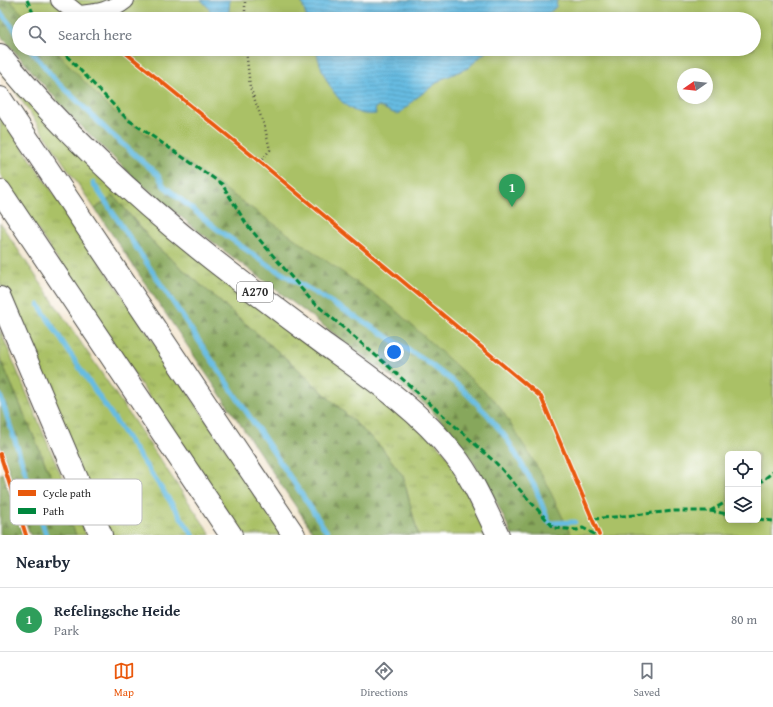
<!DOCTYPE html>
<html lang="en">
<head>
<meta charset="utf-8">
<style>
  body { margin:0; font-family:"Gentium Book Plus",serif; background:#f2f2f3; color:#1f2937 }
  .controls { position:absolute; right:12px; bottom:12px; display:grid; overflow:hidden; border-radius:6px; box-shadow:0 2px 10px #0003 }
  .controls button { width:36px; height:36px; display:grid; place-items:center; padding:0; border:0; border-bottom:1px solid #e0e1e3; background:#fff; color:#1f2937; font:20px sans-serif }
  .compass { position:absolute; left:677px; top:68px; width:36px; height:36px; border-radius:50%; background:#fff; box-shadow:0 2px 10px #0003; rotate:256deg }
  .you { position:absolute; left:394px; top:352px; width:14px; height:14px; margin:-10px; border:3px solid #fff; border-radius:50%; background:#1a73e8; box-shadow:0 0 0 6px #1a73e833 }
  .badge { display:grid; place-items:center; width:26px; height:26px; border-radius:50%; background:#ea580c; color:#fff; font-size:13px; font-weight:700 }
  .pin { position:absolute; translate:-50% -33px; filter:drop-shadow(0 1px 2px #0008) }
  .pin::after { content:''; position:absolute; top:21px; width:14px; height:12px; background:inherit; clip-path:polygon(0 0,100% 0,50% 100%) }
  .list { margin:0; padding:0; list-style:none }
  h2 { display:flex; justify-content:space-between; align-items:center; height:52px; margin:0; padding:0 16px; font-size:17px }
  h2 small { font-size:13px; font-weight:400; color:#747a83 }
  .list li { display:grid; grid-template-columns:26px 1fr auto; gap:12px; align-items:center; box-sizing:border-box; height:64px; padding:0 16px; border-top:1px solid #e0e1e3 }
  .list b { display:block; font-size:15px; white-space:nowrap }
  .list p { margin:0; font-size:13px; white-space:nowrap; color:#747a83 }
  .list em { font-size:13px; font-style:normal; color:#747a83 }
  .icon { flex:none; width:22px; height:22px; fill:none; stroke:currentColor; stroke-width:2; stroke-linecap:round; stroke-linejoin:round }
  .map { position:relative; flex:none; width:773px; height:535px; overflow:hidden }
  .search { position:absolute; background:#fff; box-shadow:0 2px 10px #0003; left:12px; right:12px; top:12px; height:44px; display:flex; align-items:center; gap:10px; box-sizing:border-box; padding:0 14px; border-radius:22px; color:#747a83; font-size:15px }
  .sheet { height:116px; background:#fff }
  nav { display:flex; justify-content:space-around; align-items:center; box-sizing:border-box; height:56px; border-top:1px solid #e0e1e3; background:#fff; font-size:11px; color:#747a83 }
  nav a { display:grid; justify-items:center; gap:2px }
  nav .on { color:#ea580c }
  .map>svg:first-child { display:block }
</style>
</head>
<body>
<div class="map">
<svg width="773" height="535" viewBox="0 0 773 535">
  <defs>
    <pattern id="grass-tufts" width="24" height="20" patternUnits="userSpaceOnUse"><rect width="24" height="20" fill="#aac166"/><path d="M3 7l-1-3M5 7V3M7 7l1-3M15 17l-1-3M17 17v-4M19 17l1-3" fill="none" stroke="#8b9d54"/></pattern>
    <pattern id="forest-firs" width="22" height="20" patternUnits="userSpaceOnUse"><rect width="22" height="20" fill="#87a75b"/><path d="M5 1l3.5 6h-7zM16 11l3.5 6h-7z" fill="#6f884b"/></pattern>
    <pattern id="water-rules" width="6" height="5" patternUnits="userSpaceOnUse"><rect width="6" height="5" fill="#66bce2"/><path d="M0 2.5h6" fill="none" stroke="#5499b7"/></pattern>
  </defs>
  <rect width="100%" height="100%" fill="#fff"/>
  <filter id="ink" filterUnits="userSpaceOnUse"><feTurbulence type="fractalNoise" baseFrequency=".025" numOctaves="2"/><feDisplacementMap in="SourceGraphic" scale="8" xChannelSelector="R" yChannelSelector="G"/><feConvolveMatrix kernelMatrix="1 2 1 2 8 2 1 2 1" color-interpolation-filters="sRGB"/></filter>
  <filter id="wash" filterUnits="userSpaceOnUse"><feTurbulence type="fractalNoise" baseFrequency=".012" numOctaves="4" result="noise"/><feDisplacementMap in="SourceGraphic" scale="16" xChannelSelector="R" yChannelSelector="G"/><feGaussianBlur stdDeviation="0.9" result="paint"/><feColorMatrix in="noise" values="0 0 0 0 0 0 0 0 0 0 0 0 0 0 0 0 0 1.4 0 .05"/><feComposite in="paint" operator="in"/></filter>
  <g filter="url(#wash)">
    <rect width="100%" height="100%" fill="#f3e5cd"/>
    <!-- grass -->
    <g fill="url(#grass-tufts)" stroke="#6a7648">
      <path d="M0 69 416 421 446 454 489 535H418L403 476 381 447 298 369 157 247 114 196 95 209Z"/>
      <path d="M0 114 284 535H242L0 174Z"/>
      <path d="M0 223 211 535H108L0 283Z"/>
      <path d="M0 330 86 535H76L0 358Z"/>
    </g>
    <!-- forest -->
    <g fill="url(#forest-firs)" stroke="#596943" fill-rule="evenodd">
      <path d="M0 0H44L65 19H19V49H754V19L773 0V535H512L496 501 466 450 428 407 386 373 193 227 131 175 71 116 0 35ZM683 74H707V98H683ZM728 454H758V520H728Z"/>
      <path d="M114 196 157 247 298 369 381 447 403 476 418 535H315L95 209Z"/>
      <path d="M0 358 76 535H30L0 444Z"/>
      <path d="M3 473 23 535H0V474Z"/>
    </g>
    <!-- green -->
    <path fill="#aac166" stroke="#6a7648" fill-rule="evenodd" d="M10 0H773V535H571L543 476 498 404 393 308 107 106 54 49H754V19H27ZM683 74H707V98H683ZM728 454H758V520H728Z"/>
    <!-- water -->
    <g fill="url(#water-rules)" stroke="#487486">
      <path d="M201 0H230L228 19H215L207 6Z"/>
      <path d="M301 0H557L556 7 542 19H307Z"/>
      <path d="M316 49H489L468 68 442 79 415 99 398 115 378 106 375 108 376 114C342 120 321 76 316 49Z"/>
    </g>
    <g fill="none" stroke-linecap="round" stroke-linejoin="round">
      <!-- stream -->
      <g stroke="#66bce2" stroke-width="5">
        <path d="M0 12 19 35"/>
        <path d="M30 49 53 77 110 133 158 175 164 186 217 229 268 265 356 317 426 361 460 387 487 414 507 439 535 487 548 520 551 523 575 522"/>
        <path d="M93 183 329 535"/>
        <path d="M39 305 71 355 193 535"/>
        <path d="M0 395 46 535"/>
      </g>
    </g>
  </g>
  <g filter="url(#ink)">
    <g fill="none" stroke-linecap="round" stroke-linejoin="round">
      <defs>
        <path id="minor" d="M60 0 79 15C98 13 110 12 125 0"/>
        <g id="highway">
          <path d="M0 55C63 131 134 198 212 259 249 288 286 316 324 344 370 377 419 410 454 455 472 477 486 510 498 535"/>
          <path d="M0 98 294 535"/>
          <path d="M0 191 231 535"/>
          <path d="M0 298 101 535"/>
        </g>
      </defs>
      <!-- minor casing -->
      <use href="#minor" stroke="#494743" stroke-width="20"/>
      <!-- highway casing -->
      <use href="#highway" stroke="#494743" stroke-width="24"/>
      <!-- path -->
      <g stroke="#494743" stroke-width="2.5" stroke-dasharray="1 3" stroke-linecap="butt">
        <path d="M245 19V0"/>
        <path d="M246 49 250 87 265 128 270 150 260 162"/>
      </g>
      <!-- minor -->
      <use href="#minor" stroke="#fff" stroke-width="18"/>
      <!-- highway -->
      <use href="#highway" stroke="#fff" stroke-width="22"/>
      <!-- quiet -->
      <g stroke="#00873e" stroke-width="3" stroke-dasharray="6 3" stroke-linecap="butt">
        <path d="M27 0 36 19"/>
        <path d="M79 15 84 19"/>
        <path d="M60 49 127 119 222 184 247 225 311 300 388 366 496 463 554 528 577 530 583 528 596 535"/>
        <path d="M758 484 773 472"/>
        <path d="M710 511 728 514"/>
        <path d="M593 519 674 511H710L728 501"/>
        <path d="M758 519 773 521"/>
      </g>
      <defs>
        <g id="cycleway">
          <path d="M121 49 260 162 541 397 599 535"/>
          <path d="M0 454 26 535"/>
        </g>
      </defs>
      <!-- cycleway casing -->
      <use href="#cycleway" stroke="#fff" stroke-width="6"/>
      <!-- cycleway -->
      <use href="#cycleway" stroke="#e8590c" stroke-width="4"/>
    </g>
  </g>
  <g text-anchor="middle" stroke-width="3" stroke-linejoin="round" paint-order="stroke">
    <!-- shield labels -->
    <rect fill="#fff" stroke="#6b6b6b" stroke-width="1" x="237" y="282" width="36" height="20" rx="3"/>
    <g font-size="12" font-weight="bold" fill="#2b2b2b">
      <text x="255" y="296">A270</text>
    </g>
  </g>
  <!-- legend -->
  <rect x="10" y="479" width="132" height="46" rx="6" fill="#fff" stroke="#bfbfbf" stroke-width="1"/>
  <rect x="18" y="490" width="18" height="6" fill="#e8590c"/>
  <rect x="18" y="508" width="18" height="6" fill="#00873e"/>
  <g font-size="11" fill="#2b2b2b">
    <text x="43" y="497">Cycle path</text>
    <text x="43" y="515">Path</text>
  </g>
</svg>
<div class="controls">
<button><svg class="icon" aria-label="locate" viewBox="0 0 24 24"><circle cx="12" cy="12" r="6"/><path d="M12 2v4M12 18v4M2 12h4M18 12h4"/></svg></button>
<button><svg class="icon" aria-label="layers" viewBox="0 0 24 24"><path d="M12 4l9 5-9 5-9-5zM3 14l9 5 9-5"/></svg></button>
</div>
<svg class="compass" viewBox="-18 -18 36 36"><path d="M0-13l5 13h-10z" fill="#e53935"/><path d="M0 13l5-13h-10z" fill="#747a83"/></svg>
<div class="you"></div>
<div class="pin badge" style="left:512px;top:207px;background:#2e9e5b">1</div>
<div class="search"><svg class="icon" aria-label="search" viewBox="0 0 24 24"><circle cx="10" cy="10" r="6"/><path d="M15 15l6 6"/></svg>Search here</div>
</div>
<section class="sheet">
<h2>Nearby<small></small></h2>
<ul class="list">
<li><span class="badge" style="background:#2e9e5b">1</span><div><b>Refelingsche Heide</b><p>Park</p></div><em>80 m</em></li>
</ul>
</section>
<nav>
<a class="on"><svg class="icon" aria-label="map" viewBox="0 0 24 24"><path d="M3 6l6-2 6 2 6-2v14l-6 2-6-2-6 2zM9 4v14M15 6v14"/></svg>Map</a>
<a><svg class="icon" aria-label="directions" viewBox="0 0 24 24"><path d="M12 3l9 9-9 9-9-9zM9 14v-3h6M13 9l2 2-2 2"/></svg>Directions</a>
<a><svg class="icon" aria-label="saved" viewBox="0 0 24 24"><path d="M7 4h10v16l-5-4-5 4z"/></svg>Saved</a>
</nav>
</body>
</html>
